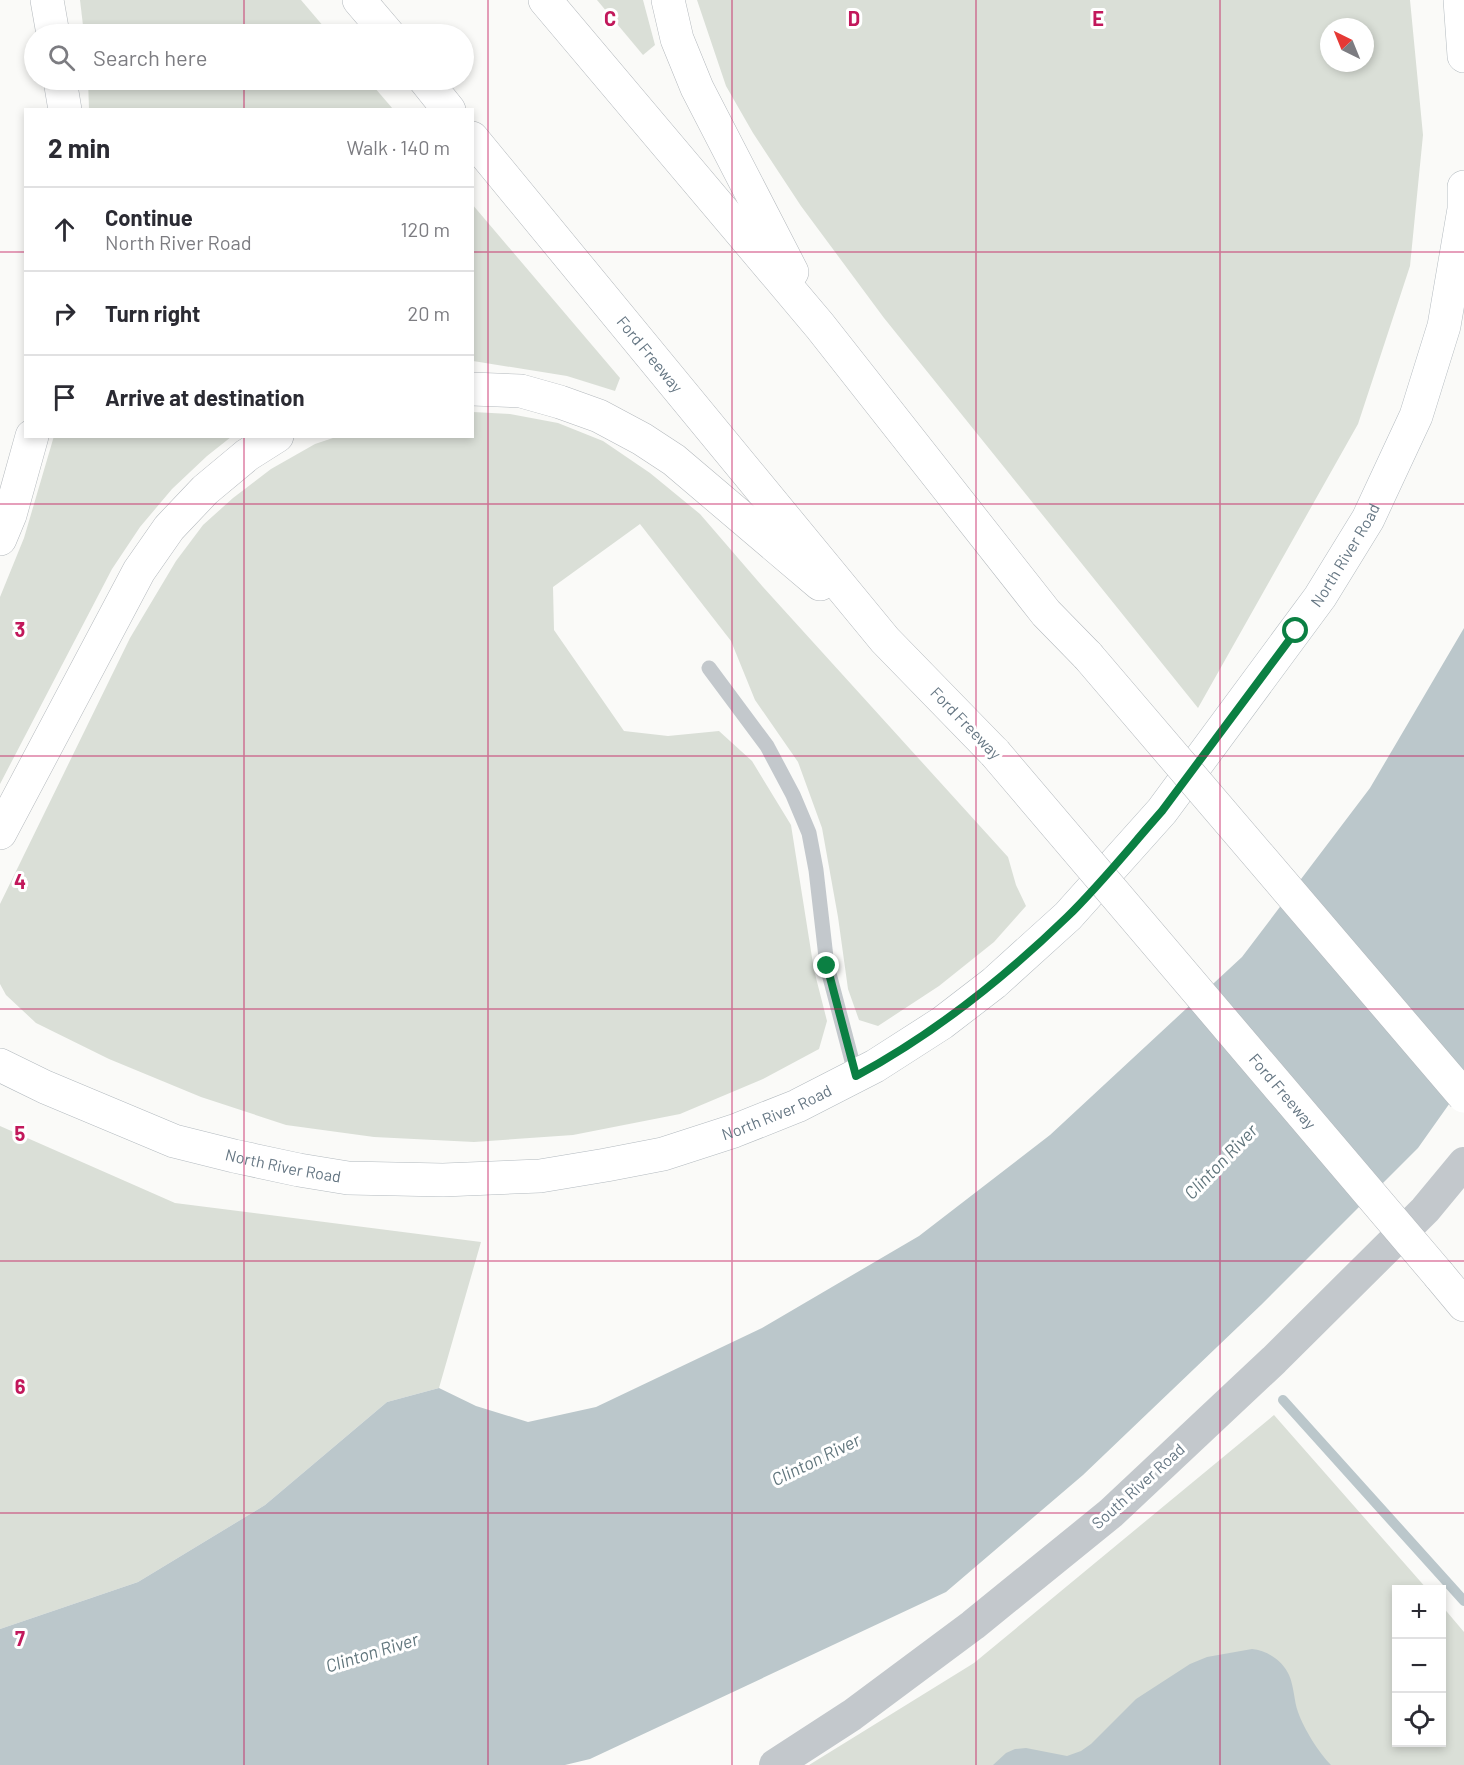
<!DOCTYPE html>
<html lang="en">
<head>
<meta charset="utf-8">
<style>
  body { margin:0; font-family:Barlow,sans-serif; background:#f2f2f3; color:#2b2b33 }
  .controls { position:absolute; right:18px; bottom:18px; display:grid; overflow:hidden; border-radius:0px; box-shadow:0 3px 9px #0003 }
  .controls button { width:54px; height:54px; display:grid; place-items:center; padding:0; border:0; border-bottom:2px solid #e1e1e2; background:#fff; color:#2b2b33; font:30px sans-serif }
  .compass { position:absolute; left:1320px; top:18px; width:54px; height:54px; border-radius:50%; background:#fff; box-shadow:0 3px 9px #0003; rotate:317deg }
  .stop { position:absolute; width:18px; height:18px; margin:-14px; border:4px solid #0b8043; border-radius:50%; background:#fff }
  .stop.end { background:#0b8043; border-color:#fff; box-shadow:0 2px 6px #0008 }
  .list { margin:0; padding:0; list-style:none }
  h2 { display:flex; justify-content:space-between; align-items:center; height:78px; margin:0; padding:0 24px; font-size:26px }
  h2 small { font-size:20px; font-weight:400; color:#7c7c81 }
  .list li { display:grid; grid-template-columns:39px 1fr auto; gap:18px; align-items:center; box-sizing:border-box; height:84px; padding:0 24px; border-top:2px solid #e1e1e2 }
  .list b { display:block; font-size:22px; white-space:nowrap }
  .list p { margin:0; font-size:20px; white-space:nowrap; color:#7c7c81 }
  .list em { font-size:20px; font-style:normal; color:#7c7c81 }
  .icon { flex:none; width:33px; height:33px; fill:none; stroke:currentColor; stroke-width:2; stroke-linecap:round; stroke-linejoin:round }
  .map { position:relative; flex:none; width:1464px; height:1765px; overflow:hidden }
  .search { position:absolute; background:#fff; box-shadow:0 3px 9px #0003; left:24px; top:24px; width:450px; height:66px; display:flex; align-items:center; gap:15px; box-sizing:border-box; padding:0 21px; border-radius:33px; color:#7c7c81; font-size:22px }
  .panel { position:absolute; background:#fff; box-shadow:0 3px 9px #0003; left:24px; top:108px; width:450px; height:330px; border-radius:0px }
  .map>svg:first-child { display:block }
</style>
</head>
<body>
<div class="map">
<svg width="1464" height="1765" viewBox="0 0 1464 1765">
  <rect width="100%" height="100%" fill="#fafaf8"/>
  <!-- green -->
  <g fill="#dadfd7" fill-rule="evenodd">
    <path d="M80 0H301L330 34H84Z"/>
    <path d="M597 0H643L655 45 643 55Z"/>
    <path d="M697 0H1410L1423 135 1410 266 1358 424 1198 708 884 318 801 206 753 133 726 86ZM1329 27H1365V63H1329Z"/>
    <path d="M88 80H368L393 109H89Z"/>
    <path d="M472 204 620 378 615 391 567 376 473 361Z"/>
    <path d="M473 412 510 414 558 423 603 441 650 473 700 514 763 587 1008 857 1016 885 1026 906 994 942 939 986 878 1026 859 1020 848 989 838 917 822 828 798 762 755 700 731 641 640 524 553 587 554 630 624 731 668 736 719 731 752 761 791 825 814 970 827 1021 819 1049 763 1079 680 1114 573 1135 474 1142 374 1137 286 1125 201 1097 109 1059 36 1023 6 995 0 984V904L130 638 176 561 203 525 233 498 271 469 315 444 336 437 472 436Z"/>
    <path d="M54 436 231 437 207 456 172 489 140 527 112 569 0 784V597L24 538Z"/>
    <path d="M0 1126 175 1203 481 1242 439 1388 387 1402 265 1505 138 1582 0 1629Z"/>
    <path d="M1274 1415 1427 1589 1396 1590V1742H1442V1606L1464 1632V1765H809L974 1663Z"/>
  </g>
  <!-- water -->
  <g fill="#bbc7cb">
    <path d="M1464 628V1083L1418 1148 1261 1305 1083 1475 946 1592 590 1759 565 1765H0V1629L138 1582 265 1505 387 1402 439 1388 476 1406 528 1422 596 1407 762 1328 919 1236 1050 1135 1242 957 1370 788Z"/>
    <path d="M1252 1649C1267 1650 1283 1661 1289 1675 1294 1686 1294 1701 1298 1712 1304 1729 1319 1753 1331 1765H993L1006 1753 1015 1749 1026 1748 1067 1756 1081 1751 1091 1744 1136 1699 1190 1664 1207 1657Z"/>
  </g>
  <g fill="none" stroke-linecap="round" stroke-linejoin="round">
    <!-- stream -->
    <path stroke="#bbc7cb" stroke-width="10" d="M1283 1400 1464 1601"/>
    <defs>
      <g id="secondary">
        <path d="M1460 0 1464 56"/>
        <path id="s1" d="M0 1065 45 1087 174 1141 234 1156 299 1170 348 1178 443 1180 540 1176 606 1165 663 1154 734 1131 797 1106 875 1066 942 1023 994 983 1068 916 1162 811 1320 597 1368 519 1416 416 1444 326 1464 209V187"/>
      </g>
      <g id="highway">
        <path d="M47 0 53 34"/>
        <path d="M359 0 388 34"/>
        <path d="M545 0 820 326 1046 613 1088 656"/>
        <path d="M668 0 677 39 697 88 792 272"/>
        <path d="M60 80 65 110"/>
        <path d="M425 80 449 110"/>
        <path id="s2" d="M472 138 885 640 995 753"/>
        <path d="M472 389 521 391 560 402 599 416 642 439 674 460 820 584"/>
        <path d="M0 539 10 515 32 436"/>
        <path d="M0 833 139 571 169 528 205 490 247 455 277 436"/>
        <path d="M1439 1275 1464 1305"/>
      </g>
    </defs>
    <!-- secondary casing -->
    <use href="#secondary" stroke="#b3babf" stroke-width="34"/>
    <!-- highway casing -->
    <use href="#highway" stroke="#b4b9bd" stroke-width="34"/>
    <!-- lane -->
    <path stroke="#c3c8cc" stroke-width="15" d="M709 668 767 746 793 795 809 833 816 870 827 966 856 1076"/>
    <!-- street -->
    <path stroke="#c3c8cc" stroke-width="32" d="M775 1765 852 1715 973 1625 1111 1513 1274 1360 1425 1210 1464 1163"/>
    <!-- secondary -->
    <use href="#secondary" stroke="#fff" stroke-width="33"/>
    <!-- highway -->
    <use href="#highway" stroke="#fff" stroke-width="33"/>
    <defs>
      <g id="highway-bridge">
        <path d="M1088 656 1464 1096"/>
        <path id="s3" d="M995 753 1439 1275"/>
      </g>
    </defs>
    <!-- highway-bridge casing -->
    <use href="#highway-bridge" stroke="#b4b9bd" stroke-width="34" stroke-linecap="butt"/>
    <!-- highway-bridge -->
    <use href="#highway-bridge" stroke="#fff" stroke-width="33"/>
  </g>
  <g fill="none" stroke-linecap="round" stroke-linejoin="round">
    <!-- route -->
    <path stroke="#0b8043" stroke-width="8" d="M827 966 856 1076C934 1034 1003 979 1067 917 1100 885 1131 846 1162 811L1296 631"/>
  </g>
  <!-- grid -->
  <path fill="none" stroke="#c2185b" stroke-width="1.5" stroke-opacity="0.55" d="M244 0V34M488 0V1765M732 0V1765M976 0V1765M1220 0V1765M244 80V110M0 252H26M472 252H1464M244 436V1765M0 504H1464M0 756H1464M0 1009H1464M0 1261H1464M0 1513H1464"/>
  <g text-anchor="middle" stroke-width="6" stroke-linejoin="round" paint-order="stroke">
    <!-- street labels -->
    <g font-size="16" fill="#657683" stroke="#fff">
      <text dy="6" stroke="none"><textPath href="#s2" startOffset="280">Ford Freeway</textPath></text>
      <text dy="6" stroke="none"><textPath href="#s1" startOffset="1616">North River Road</textPath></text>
      <text transform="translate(966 723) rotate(46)" y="6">Ford Freeway</text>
      <text dy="6" stroke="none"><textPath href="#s3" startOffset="444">Ford Freeway</textPath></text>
      <text dy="6" stroke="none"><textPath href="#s1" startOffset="806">North River Road</textPath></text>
      <text dy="6" stroke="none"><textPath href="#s1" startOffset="302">North River Road</textPath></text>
      <text transform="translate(1138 1486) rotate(-42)" y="6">South River Road</text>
    </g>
    <!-- water labels -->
    <g font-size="18" font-style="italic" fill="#60757c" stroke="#fff">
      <text transform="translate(1221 1162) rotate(-46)" y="6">Clinton River</text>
      <text transform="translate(816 1460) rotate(-26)" y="6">Clinton River</text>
      <text transform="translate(372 1653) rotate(-17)" y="6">Clinton River</text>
    </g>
  </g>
  <g font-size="20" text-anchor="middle" font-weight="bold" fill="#c2185b" stroke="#fff" stroke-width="6" stroke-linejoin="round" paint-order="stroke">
    <text x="610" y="26">C</text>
    <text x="854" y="26">D</text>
    <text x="1098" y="26">E</text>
    <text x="20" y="637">3</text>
    <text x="20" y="889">4</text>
    <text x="20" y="1141">5</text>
    <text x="20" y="1394">6</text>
    <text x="20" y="1646">7</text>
  </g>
</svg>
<div class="controls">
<button>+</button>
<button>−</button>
<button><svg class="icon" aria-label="locate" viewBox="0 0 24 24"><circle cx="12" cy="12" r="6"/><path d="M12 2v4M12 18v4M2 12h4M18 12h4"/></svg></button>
</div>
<svg class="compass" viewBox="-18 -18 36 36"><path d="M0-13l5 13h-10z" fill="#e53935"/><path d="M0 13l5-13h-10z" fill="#7c7c81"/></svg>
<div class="stop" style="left:1296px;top:631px"></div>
<div class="stop end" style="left:827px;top:966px"></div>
<div class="search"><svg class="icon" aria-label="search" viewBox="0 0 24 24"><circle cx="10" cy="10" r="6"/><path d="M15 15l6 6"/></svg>Search here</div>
<section class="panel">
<h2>2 min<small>Walk · 140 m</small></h2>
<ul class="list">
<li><svg class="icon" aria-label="ahead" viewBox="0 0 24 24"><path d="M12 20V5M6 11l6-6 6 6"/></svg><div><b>Continue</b><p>North River Road</p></div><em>120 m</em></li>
<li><svg class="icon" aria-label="right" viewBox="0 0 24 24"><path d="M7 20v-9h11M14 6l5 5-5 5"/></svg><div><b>Turn right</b></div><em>20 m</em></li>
<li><svg class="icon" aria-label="arrive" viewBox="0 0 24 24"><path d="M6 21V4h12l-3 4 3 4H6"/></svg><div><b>Arrive at destination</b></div></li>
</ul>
</section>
</div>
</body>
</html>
